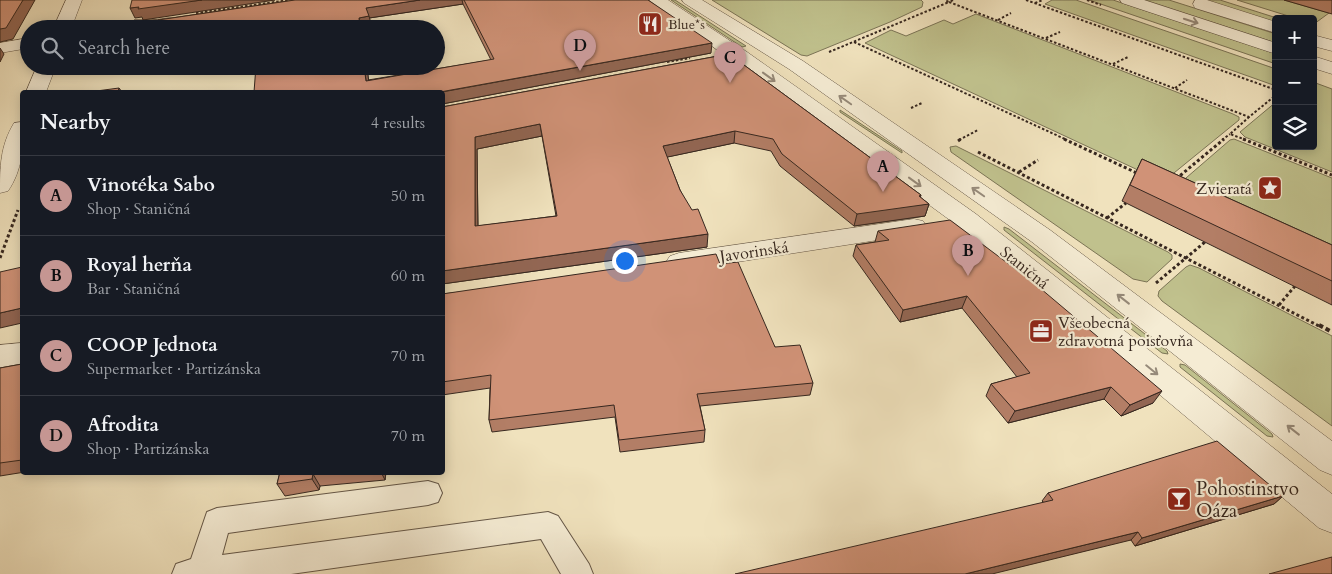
<!DOCTYPE html>
<html lang="en">
<head>
<meta charset="utf-8">
<style>
  body { margin:0; font-family:Cardo,serif; background:#20242c; color:#f1f3f6 }
  .controls { position:absolute; right:15px; top:15px; display:grid; overflow:hidden; border-radius:5px; box-shadow:0 2px 12px #0003 }
  .controls button { width:45px; height:45px; display:grid; place-items:center; padding:0; border:0; border-bottom:1px solid #363941; background:#171b24; color:#f1f3f6; font:25px sans-serif }
  .you { position:absolute; left:624px; top:260px; width:18px; height:18px; margin:-12px; border:4px solid #fff; border-radius:50%; background:#1a73e8; box-shadow:0 0 0 8px #1a73e833 }
  .badge { display:grid; place-items:center; width:32px; height:32px; border-radius:50%; background:#c59692; color:#111; font-size:16px; font-weight:700 }
  .pin { position:absolute; translate:-50% -41px; filter:drop-shadow(0 1px 2px #0008) }
  .pin::after { content:''; position:absolute; top:26px; width:18px; height:15px; background:inherit; clip-path:polygon(0 0,100% 0,50% 100%) }
  .list { margin:0; padding:0; list-style:none }
  h2 { display:flex; justify-content:space-between; align-items:center; height:65px; margin:0; padding:0 20px; font-size:21px }
  h2 small { font-size:16px; font-weight:400; color:#9ea1a6 }
  .list li { display:grid; grid-template-columns:32px 1fr auto; gap:15px; align-items:center; box-sizing:border-box; height:80px; padding:0 20px; border-top:1px solid #363941 }
  .list b { display:block; font-size:19px; white-space:nowrap }
  .list p { margin:0; font-size:16px; white-space:nowrap; color:#9ea1a6 }
  .list em { font-size:16px; font-style:normal; color:#9ea1a6 }
  .icon { flex:none; width:28px; height:28px; fill:none; stroke:currentColor; stroke-width:2; stroke-linecap:round; stroke-linejoin:round }
  .map { position:relative; flex:none; width:1332px; height:574px; overflow:hidden }
  .search { position:absolute; background:#171b24; box-shadow:0 2px 12px #0003; left:20px; top:20px; width:425px; height:55px; display:flex; align-items:center; gap:12px; box-sizing:border-box; padding:0 18px; border-radius:28px; color:#9ea1a6; font-size:19px }
  .panel { position:absolute; background:#171b24; box-shadow:0 2px 12px #0003; left:20px; top:90px; width:425px; height:385px; border-radius:5px }
  .map>svg:first-child { display:block }
</style>
</head>
<body>
<div class="map">
<svg width="1332" height="574" viewBox="0 0 1332 574">
  <rect width="100%" height="100%" fill="#f0e2bd"/>
  <filter id="stains"><feTurbulence type="fractalNoise" baseFrequency=".004" numOctaves="4"/><feColorMatrix values="0 0 0 0 .2 0 0 0 0 .09 0 0 0 0 .02 0 0 0 .5 -.17"/></filter>
  <radialGradient id="worn" r=".72"><stop offset=".6" stop-color="#630" stop-opacity="0"/><stop offset="1" stop-color="#630" stop-opacity=".3"/></radialGradient>
  <!-- green -->
  <g fill="#c0c18d" stroke="#7b7456">
    <path d="M671 0H675L746 46 742 47Z"/>
    <path d="M712 0H921L923 2 922 7 890 22 807 56 801 55Z"/>
    <path d="M1052 0H1076L1276 69V86L1045 4Z"/>
    <path d="M1089 0H1113L1276 54V64Z"/>
    <path d="M1145 0H1169L1276 34V43Z"/>
    <path d="M1202 0H1220L1280 19H1276V23Z"/>
    <path d="M1237 0H1284L1329 13 1314 24 1313 19H1298Z"/>
    <path d="M976 14 1233 114 1239 117V120L1169 177H1153L865 43 891 30 906 36 944 20 953 24Z"/>
    <path d="M1313 82 1332 89V172L1245 137 1240 132 1276 102V146H1313Z"/>
    <path d="M840 110 902 151V153L840 112Z"/>
    <path d="M1234 139 1332 178V260L1179 184 1230 140Z"/>
    <path d="M956 146 1168 252 1172 255V259L1147 282 1133 279 951 152 950 147Z"/>
    <path d="M1004 227 1009 229 1167 351 1168 354 1162 353 1004 230Z"/>
    <path d="M1190 265 1199 268 1332 336V426L1162 301 1158 296 1159 291 1186 267Z"/>
    <path d="M1180 364 1185 365 1272 434 1273 437 1267 436 1180 367Z"/>
  </g>
  <g fill="none" stroke-linecap="round" stroke-linejoin="round">
    <defs>
      <path id="lane" d="M428 481 438 484 442 493 438 502 428 505 228 533 222 555 548 512 558 516 589 564 593 574H561L541 539 291 574H172L176 564 191 559 207 512 217 508Z"/>
      <g id="street">
        <path d="M66 0H82L71 29H53Z"/>
        <path d="M649 0H668L747 52 976 214 1332 494V533L1319 528 958 226Z"/>
        <path d="M682 0H702L803 61 1050 230 1332 441V475L1320 470 1032 242 789 69 684 3Z"/>
        <path d="M1120 0H1144L1276 43V54L1122 3Z"/>
        <path d="M1195 0H1207L1276 22V33L1195 8 1193 4Z"/>
        <path d="M169 18 175 19 178 23 175 27 165 29H118L121 25 127 24Z"/>
        <path d="M1313 35 1332 40V51L1313 46Z"/>
        <path d="M29 38V48L0 53V43Z"/>
        <path d="M1313 56 1332 62V74L1313 68Z"/>
        <path d="M37 66H56L46 92H26Z"/>
        <path d="M22 122C25 144 22 171 8 191L0 193C0 167 0 146 14 123Z"/>
        <path d="M914 219 923 221 927 227 923 233 679 271 670 268 666 262 670 256 679 253Z"/>
        <path d="M22 343V365L0 369V345Z"/>
      </g>
    </defs>
    <!-- lane casing -->
    <use href="#lane" stroke="#645646" stroke-width="2"/>
    <!-- street casing -->
    <use href="#street" stroke="#645646" stroke-width="1"/>
    <!-- path-far2 -->
    <g stroke="#36271f" stroke-width="2" stroke-dasharray="2.5 2" stroke-linecap="butt">
      <path d="M953 0 949 2 1249 117 1276 95"/>
      <path d="M1026 0 1276 90"/>
      <path d="M1087 0 1101 5"/>
      <path d="M1035 3 1043 0"/>
      <path d="M196 13 289 0"/>
      <path d="M998 20 1011 13"/>
      <path d="M1046 38 1060 32"/>
      <path d="M854 42 1067 140"/>
      <path d="M829 52 949 2 945 0"/>
      <path d="M667 62 690 58"/>
      <path d="M1113 64 1128 57"/>
      <path d="M1175 88 1187 80"/>
      <path d="M911 108 922 103"/>
      <path d="M959 140 978 130"/>
      <path d="M1222 140 1230 134"/>
      <path d="M1246 140 1230 134 1249 117"/>
    </g>
    <!-- path-far1 -->
    <g stroke="#36271f" stroke-width="3" stroke-dasharray="3 2.5" stroke-linecap="butt">
      <path d="M1064 139 1139 174"/>
      <path d="M1243 139 1332 175"/>
      <path d="M958 141 961 139"/>
      <path d="M978 152 1321 327"/>
      <path d="M1019 172 1038 160"/>
      <path d="M1176 179 1224 139"/>
      <path d="M1107 218 1126 203"/>
      <path d="M0 258 18 210"/>
      <path d="M1156 283 1205 242"/>
      <path d="M1279 305 1295 286"/>
    </g>
    <!-- path -->
    <path stroke="#36271f" stroke-width="4" stroke-dasharray="4.5 3" stroke-linecap="butt" d="M1319 325 1332 332"/>
    <!-- lane -->
    <use href="#lane" fill="#f5ecd4" fill-rule="evenodd"/>
    <!-- street -->
    <use href="#street" fill="#f5ecd4" fill-rule="evenodd"/>
  </g>
  <!-- wall -->
  <g fill="#b37e66" stroke="#36271f" fill-rule="evenodd">
    <path d="M295 0H648L711 53 442 104 256 66H367L368 80 491 60 463 4 369 18 372 27 362 28 158 20Z"/>
    <path d="M1284 0H1332V14Z"/>
    <path d="M729 54 921 195 920 197 929 204 925 216 854 226 780 166 771 151 734 143 667 157 680 190 707 247 442 284V107ZM542 136 556 216 478 226 477 149Z"/>
    <path d="M1142 159 1332 245V305L1122 201Z"/>
    <path d="M878 231 1153 403 1121 416 1104 399 1008 423 986 396 991 384 1017 377 962 308 900 322 853 256 856 245 875 242Z"/>
    <path d="M720 264 775 347 813 383 810 395 700 406 705 430 704 442 620 452 615 417 492 432 489 420 490 388 442 395V294Z"/>
    <path d="M22 364V472H25L0 476V368Z"/>
    <path d="M280 472H386L385 480 320 486 319 490 285 496 277 484Z"/>
    <path d="M1048 493 1283 496 1274 504 1135 546 1131 540 1043 502 1042 501Z"/>
  </g>
  <!-- shaded-wall -->
  <g fill="#926653" stroke="#36271f">
    <path d="M23 0H35L13 39 0 42V29Z"/>
    <path d="M202 0H275L143 20 142 17 135 18 130 8Z"/>
    <path d="M420 0H462L463 4 369 18 366 8Z"/>
    <path d="M369 16 372 27 360 29 359 18Z"/>
    <path d="M258 24 260 29H224Z"/>
    <path d="M712 43 711 53 442 104V92Z"/>
    <path d="M0 48 4 54 0 62Z"/>
    <path d="M364 66H367L370 92 366 81Z"/>
    <path d="M119 88 122 92H118Z"/>
    <path d="M540 124 542 136 477 149 478 238 475 226V137Z"/>
    <path d="M735 131 734 143 663 158V146Z"/>
    <path d="M921 195 918 205 929 204 925 216 854 226 857 214Z"/>
    <path d="M708 234 707 247 442 284V271Z"/>
    <path d="M967 296 962 308 900 322 903 310Z"/>
    <path d="M22 308V323L0 328V313Z"/>
    <path d="M1111 387 1104 399 1008 423 1015 411Z"/>
    <path d="M1162 391 1153 403 1121 416 1130 405Z"/>
    <path d="M381 472H386L385 480Z"/>
    <path d="M313 474 320 486 319 490 312 479Z"/>
    <path d="M1283 496 1274 504 1135 546 1142 538Z"/>
    <path d="M1138 532 1131 540 992 574H965Z"/>
  </g>
  <!-- building -->
  <g fill="#d09277" stroke="#36271f" fill-rule="evenodd">
    <path d="M0 0H23L6 28 0 29Z"/>
    <path d="M132 0H202L138 9 139 7 130 8Z"/>
    <path d="M295 0H420L366 8 369 16 359 18 360 29H258V24L224 29H132L134 20H158Z"/>
    <path d="M464 0H648L712 43 440 92H254L256 66H364L366 81 494 59Z"/>
    <path d="M729 54 921 195 919 196 929 204 857 214 782 154 773 139 735 131 663 146 680 190 692 210 698 209 708 234 442 271V107ZM540 124 557 216 475 226V137Z"/>
    <path d="M119 88 118 92H89Z"/>
    <path d="M1142 159 1332 245V281L1130 185Z"/>
    <path d="M950 220 1034 283 1162 391 1130 405 1111 387 1015 411 991 384 1030 373 967 296 903 310 856 245 889 240 878 231Z"/>
    <path d="M716 254 720 264 738 262 775 347 800 345 813 383 697 394 705 430 619 440 614 405 489 420 491 375 442 382V294Z"/>
    <path d="M22 267V308L0 313V272Z"/>
    <path d="M22 364V460L0 463V368Z"/>
    <path d="M1217 441 1283 496 1142 538 1138 532 965 574H735L1053 500 1048 493Z"/>
    <path d="M280 472H330L313 474 312 479 277 484Z"/>
    <path d="M1332 557V574H1269Z"/>
  </g>
  <!-- one-way arrows -->
  <defs><path id="oneway-shaft" d="M-6 0H5M1.5-3L5.5 0L1.5 3" fill="none" stroke-width="1.6" stroke-linecap="round" stroke-linejoin="round" transform="scale(1.25)"/></defs>
  <g stroke="#968a7a">
    <use href="#oneway-shaft" transform="translate(1191 21) rotate(18)"/>
    <use href="#oneway-shaft" transform="translate(769 77) rotate(36)"/>
    <use href="#oneway-shaft" transform="translate(845 100) rotate(-145)"/>
    <use href="#oneway-shaft" transform="translate(915 182) rotate(36)"/>
    <use href="#oneway-shaft" transform="translate(978 192) rotate(-145)"/>
    <use href="#oneway-shaft" transform="translate(1123 299) rotate(-142)"/>
    <use href="#oneway-shaft" transform="translate(1152 370) rotate(39)"/>
    <use href="#oneway-shaft" transform="translate(1293 430) rotate(-142)"/>
  </g>
  <!-- icons -->
  <defs>
    <symbol id="restaurant-square" viewBox="-11 -11 22 22"><rect x="-9" y="-9" width="18" height="18" rx="4" fill="#8f2418" stroke="#f5ecd4"/><path d="M-5-6h1v4h1v-4h1v4h1v-4h1v5L-1.5 .5V6h-2V.5L-5-1ZM5-6V6H3V1.5H1.5Q1.5-4 5-6Z" fill="#fff"/></symbol>
    <symbol id="sight-square" viewBox="-11 -11 22 22"><rect x="-9" y="-9" width="18" height="18" rx="4" fill="#8f2418" stroke="#f5ecd4"/><path d="M0-6L1.8-2.2L6-1.7L2.9 1.2L3.7 5.4L0 3.3L-3.7 5.4L-2.9 1.2L-6-1.7L-1.8-2.2Z" fill="#fff"/></symbol>
    <symbol id="office-square" viewBox="-11 -11 22 22"><rect x="-9" y="-9" width="18" height="18" rx="4" fill="#8f2418" stroke="#f5ecd4"/><path d="M-6-3h4V-5.5h4V-3h4V5H-6ZM-1-4.5V-3h2v-1.5ZM-6 0V1H6V0Z" fill="#fff"/></symbol>
    <symbol id="bar-square" viewBox="-11 -11 22 22"><rect x="-9" y="-9" width="18" height="18" rx="4" fill="#8f2418" stroke="#f5ecd4"/><path d="M-6-5H6L.8 .8V4.5H3.5V6h-7V4.5H-.8V.8Z" fill="#fff"/></symbol>
  </defs>
  <g fill-rule="evenodd">
    <use href="#restaurant-square" x="636" y="10" width="28" height="28"/>
    <use href="#sight-square" x="1256" y="174" width="28" height="28"/>
    <use href="#office-square" x="1027" y="317" width="28" height="28"/>
    <use href="#bar-square" x="1165" y="485" width="28" height="28"/>
  </g>
  <g text-anchor="middle" stroke-width="4.5" stroke-linejoin="round" paint-order="stroke">
    <!-- far-poi labels -->
    <g font-size="14" fill="#36271f" stroke="#f5ecd4" text-anchor="start">
      <text x="668" y="29">Blue*s</text>
    </g>
    <!-- poi labels -->
    <g font-size="16" fill="#36271f" stroke="#f5ecd4" text-anchor="end">
      <text x="1252" y="194">Zvieratá</text>
      <text x="1058" y="328" text-anchor="start">Všeobecná<tspan x="1058" dy="18">zdravotná poisťovňa</tspan></text>
    </g>
    <!-- street labels -->
    <g font-size="16" fill="#36271f" stroke="#f5ecd4">
      <text transform="translate(754 251) rotate(-8)" y="6">Javorinská</text>
      <text transform="translate(1025 267) rotate(39)" y="6">Staničná</text>
    </g>
    <!-- near-poi labels -->
    <g font-size="19" fill="#36271f" stroke="#f5ecd4" text-anchor="start">
      <text x="1196" y="495">Pohostinstvo<tspan x="1196" dy="22">Oáza</tspan></text>
    </g>
  </g>
  <rect width="100%" height="100%" filter="url(#stains)"/>
  <rect width="100%" height="100%" fill="url(#worn)"/>
</svg>
<div class="controls">
<button>+</button>
<button>−</button>
<button><svg class="icon" aria-label="layers" viewBox="0 0 24 24"><path d="M12 4l9 5-9 5-9-5zM3 14l9 5 9-5"/></svg></button>
</div>
<div class="you"></div>
<div class="pin badge" style="left:883px;top:192px">A</div>
<div class="pin badge" style="left:968px;top:276px">B</div>
<div class="pin badge" style="left:730px;top:83px">C</div>
<div class="pin badge" style="left:580px;top:71px">D</div>
<div class="search"><svg class="icon" aria-label="search" viewBox="0 0 24 24"><circle cx="10" cy="10" r="6"/><path d="M15 15l6 6"/></svg>Search here</div>
<section class="panel">
<h2>Nearby<small>4 results</small></h2>
<ul class="list">
<li><span class="badge">A</span><div><b>Vinotéka Sabo</b><p>Shop · Staničná</p></div><em>50 m</em></li>
<li><span class="badge">B</span><div><b>Royal herňa</b><p>Bar · Staničná</p></div><em>60 m</em></li>
<li><span class="badge">C</span><div><b>COOP Jednota</b><p>Supermarket · Partizánska</p></div><em>70 m</em></li>
<li><span class="badge">D</span><div><b>Afrodita</b><p>Shop · Partizánska</p></div><em>70 m</em></li>
</ul>
</section>
</div>
</body>
</html>
